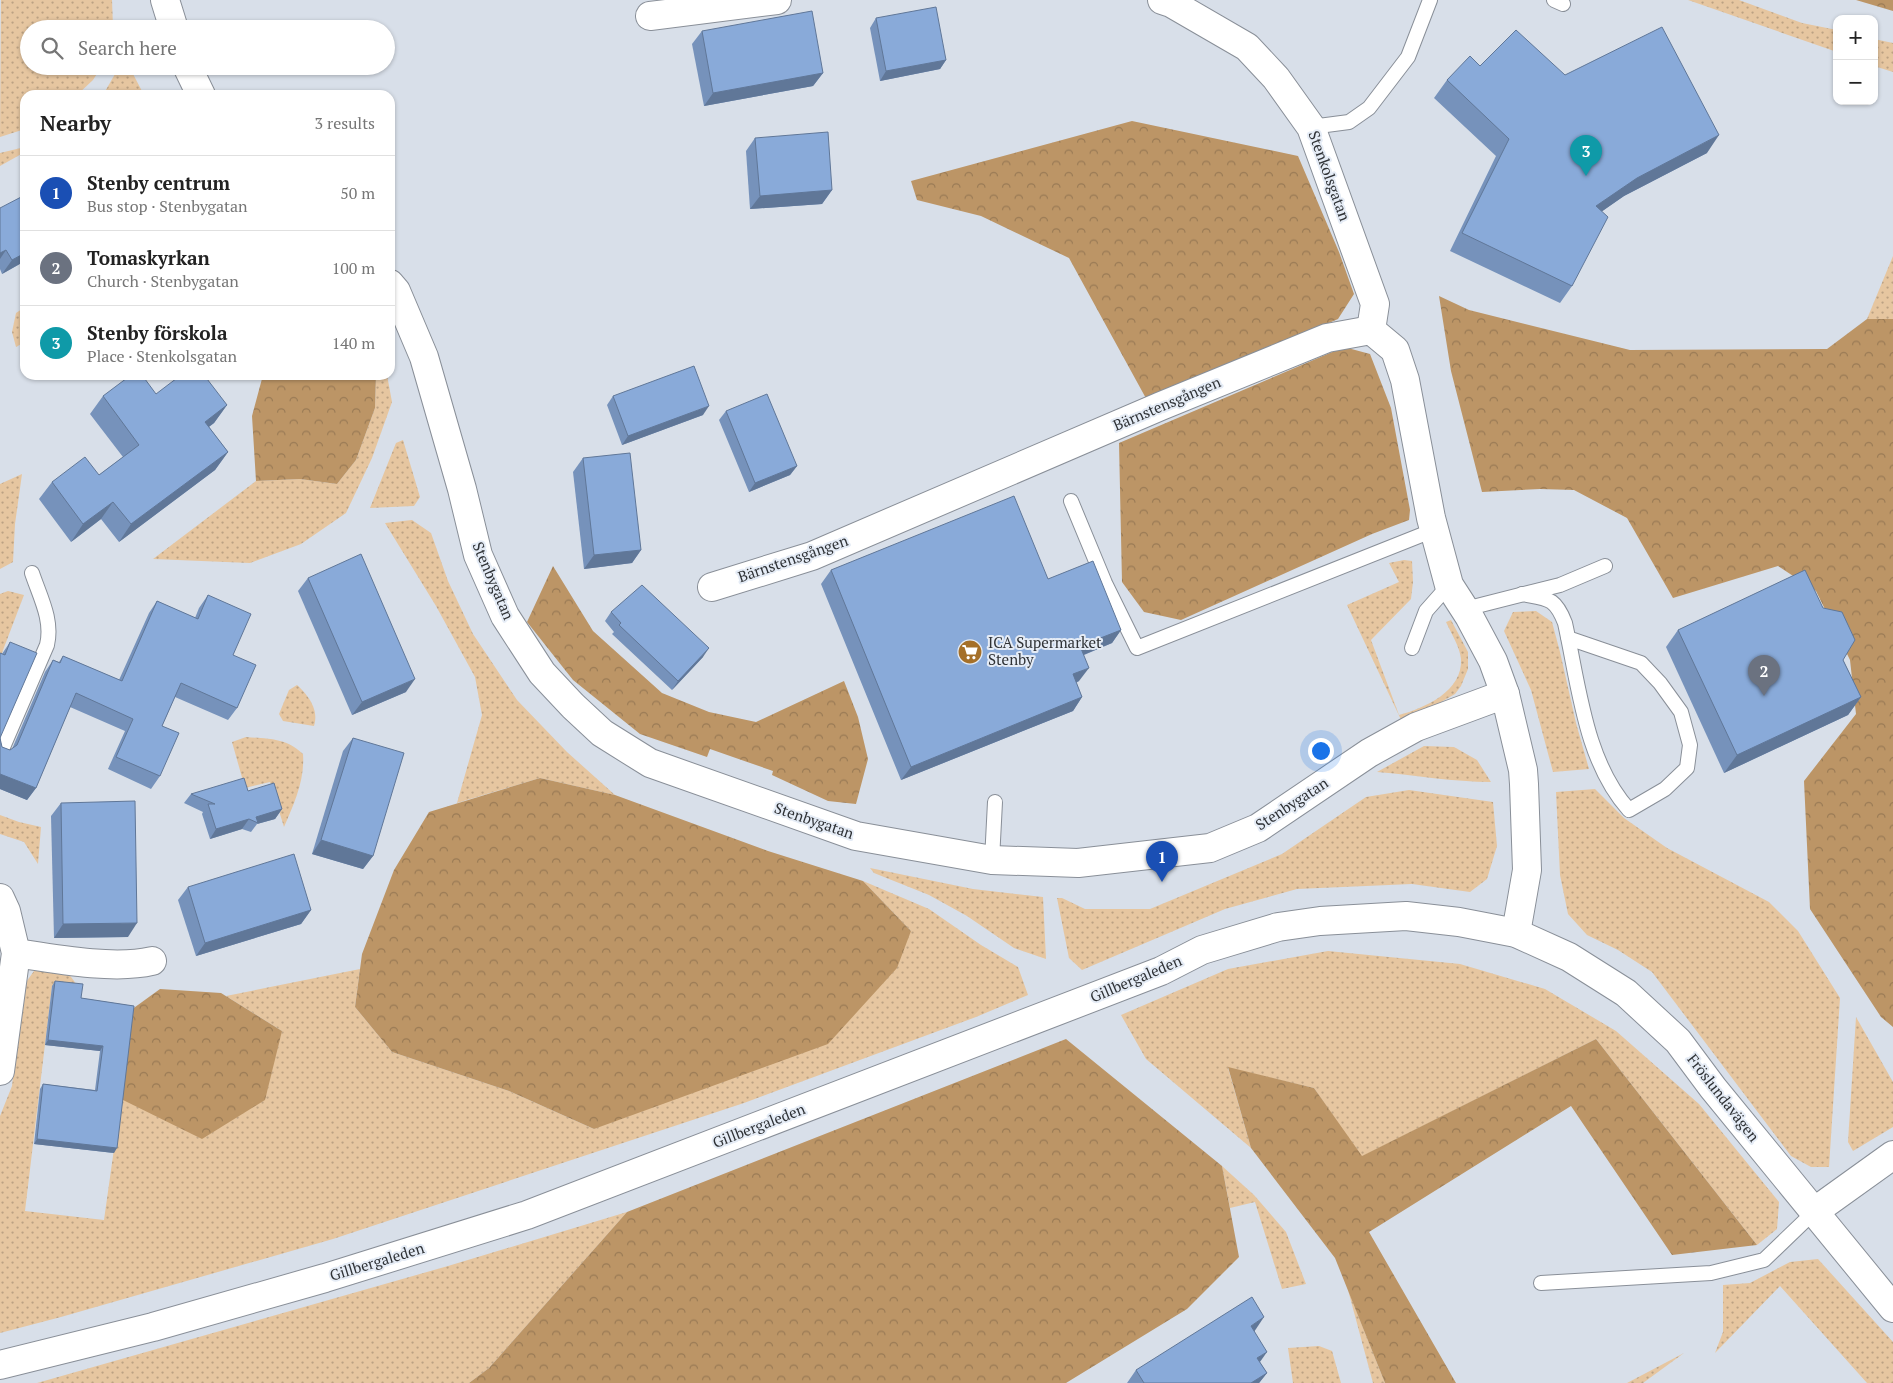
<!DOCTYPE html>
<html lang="en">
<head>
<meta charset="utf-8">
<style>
  body { margin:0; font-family:"PT Serif",serif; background:#f2f2f2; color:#222 }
  .controls { position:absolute; right:15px; top:15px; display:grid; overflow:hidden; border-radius:10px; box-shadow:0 1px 4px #0004 }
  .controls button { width:45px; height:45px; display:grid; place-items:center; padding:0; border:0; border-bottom:1px solid #e0e0e0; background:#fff; color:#222; font:25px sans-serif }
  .you { position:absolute; left:1320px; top:750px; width:18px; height:18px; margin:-12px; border:4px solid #fff; border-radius:50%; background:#1a73e8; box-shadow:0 0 0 8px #1a73e833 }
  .badge { display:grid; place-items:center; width:32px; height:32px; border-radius:50%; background:#a57029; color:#fff; font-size:16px; font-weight:700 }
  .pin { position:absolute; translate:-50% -41px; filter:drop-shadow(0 1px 2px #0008) }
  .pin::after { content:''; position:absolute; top:26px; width:18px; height:15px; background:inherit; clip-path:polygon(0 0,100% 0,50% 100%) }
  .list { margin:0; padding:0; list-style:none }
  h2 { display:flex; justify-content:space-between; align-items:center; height:65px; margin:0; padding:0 20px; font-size:21px }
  h2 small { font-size:16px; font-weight:400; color:#767676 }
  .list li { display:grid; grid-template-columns:32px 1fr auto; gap:15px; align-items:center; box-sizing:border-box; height:75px; padding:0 20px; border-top:1px solid #e0e0e0 }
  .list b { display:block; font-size:19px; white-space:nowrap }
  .list p { margin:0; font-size:16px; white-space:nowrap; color:#767676 }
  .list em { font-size:16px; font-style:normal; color:#767676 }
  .icon { flex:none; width:28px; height:28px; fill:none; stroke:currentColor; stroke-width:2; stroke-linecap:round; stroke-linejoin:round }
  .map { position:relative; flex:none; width:1893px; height:1383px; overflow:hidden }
  .search { position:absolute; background:#fff; box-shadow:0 1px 4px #0004; left:20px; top:20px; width:375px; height:55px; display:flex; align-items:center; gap:12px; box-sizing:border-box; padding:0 18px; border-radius:28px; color:#767676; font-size:19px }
  .panel { position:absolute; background:#fff; box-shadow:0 1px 4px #0004; left:20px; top:90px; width:375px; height:290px; border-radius:15px }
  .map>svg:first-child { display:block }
</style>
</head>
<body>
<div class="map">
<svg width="1893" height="1383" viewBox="0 0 1893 1383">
  <defs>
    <pattern id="grass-dots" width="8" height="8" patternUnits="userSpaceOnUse" patternTransform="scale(1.25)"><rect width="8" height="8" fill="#e6c6a0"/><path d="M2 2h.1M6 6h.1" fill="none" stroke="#bba183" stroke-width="1.8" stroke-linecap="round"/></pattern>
    <pattern id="forest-crowns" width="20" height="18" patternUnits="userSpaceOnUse" patternTransform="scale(1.25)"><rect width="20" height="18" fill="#bc9566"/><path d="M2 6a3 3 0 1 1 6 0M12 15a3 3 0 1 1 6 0" fill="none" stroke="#997a55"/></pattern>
  </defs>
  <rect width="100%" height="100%" fill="#d8dfe9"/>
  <!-- grass -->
  <g fill="url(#grass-dots)">
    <path d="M1 0H112L113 27 112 29H29V66H102L93 80 77 95H25V129L0 137Z"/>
    <path d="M1688 0H1739L1802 23 1837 30V52Z"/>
    <path d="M1874 39 1893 43V72L1874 66Z"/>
    <path d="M124 69 132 72 144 95H103L115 74Z"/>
    <path d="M25 147V152L0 166V153Z"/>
    <path d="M1893 256V319H1867Z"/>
    <path d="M25 307V342L16 347 12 332 16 313Z"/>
    <path d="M376 375H387L392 402 372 458 346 513 301 544 250 563 153 559 256 481 300 479 337 484 356 460 375 408Z"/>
    <path d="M403 440 420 497 414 506 370 508 396 443Z"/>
    <path d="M22 474 15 524 13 562 0 569V484Z"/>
    <path d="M412 520 431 533 448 581 473 634 517 700 567 752 615 795 540 778 457 803 482 715 475 677 436 606 385 523Z"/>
    <path d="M1404 560 1412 561 1413 582 1411 599 1371 640 1399 715C1425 708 1463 691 1461 659 1460 647 1451 633 1446 622L1451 620 1468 652V669L1461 686 1455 694 1403 724 1347 605 1399 582 1389 563Z"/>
    <path d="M8 591 24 595 0 658V594Z"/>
    <path d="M1536 611 1552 622 1560 652 1576 723 1589 769 1553 772 1531 690 1504 631 1513 612Z"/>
    <path d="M297 685C309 696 319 710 314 726L283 721 279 714 289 690Z"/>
    <path d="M246 737C269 739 286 738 303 754 305 780 294 804 284 827L270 782 245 788 232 742Z"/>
    <path d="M1424 746 1454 747 1477 760 1491 782C1453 782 1415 775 1377 772Z"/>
    <path d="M1595 789 1624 818 1667 848 1769 902 1798 931 1840 998 1829 1167H1811L1791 1156 1652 972 1618 950 1587 935 1568 914 1560 875 1556 792Z"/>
    <path d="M1409 790 1493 802 1497 846 1487 879 1470 892 1412 884 1297 889 1225 909 1082 970 1069 958 1057 898H1062L1085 909H1150L1282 854 1366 797Z"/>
    <path d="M0 815 19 822 41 827 38 864 24 842 0 834Z"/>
    <path d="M870 868 973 889 1043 897 1046 959 1014 948 967 916 929 895 874 873Z"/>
    <path d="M863 881 929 909 981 945 1018 967 1028 995 976 1017 744 1103 333 1239 61 1317 0 1333V1116L12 1086 24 985 34 971C58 968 66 965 79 989L52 986 25 1211 104 1220 121 1099 282 1031 226 996 360 969 355 1007 392 1052 509 1091 594 1129 911 931Z"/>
    <path d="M1328 951 1460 964 1545 989 1616 1031 1699 1104 1779 1202 1777 1229 1757 1245 1596 1039 1361 1157 1314 1088 1228 1068 1251 1148 1146 1059 1121 1015 1228 969Z"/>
    <path d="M1856 1017 1893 1082V1127L1853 1151 1848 1142Z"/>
    <path d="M1222 1166 1254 1195 1286 1232 1306 1284 1282 1289 1255 1202 1230 1208Z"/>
    <path d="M627 1212 489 1368 469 1383H37L448 1266Z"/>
    <path d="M1818 1259 1893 1342V1383H1867L1780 1286 1715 1353 1723 1332V1285L1750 1283 1790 1262Z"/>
    <path d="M1348 1290 1385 1383H1373Z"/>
    <path d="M1319 1346 1332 1351 1341 1383H1293L1288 1348Z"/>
    <path d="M1684 1353 1643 1383H1627Z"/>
  </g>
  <!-- forest -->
  <g fill="url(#forest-crowns)">
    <path d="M1856 0H1893V11Z"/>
    <path d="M1132 121 1298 156 1339 252 1354 294 1338 319 1148 402 1069 258 981 216 917 200 911 181Z"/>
    <path d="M1439 296 1469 310 1630 350 1827 349 1867 319H1893V1027L1881 1017 1810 909 1804 781 1856 714 1850 660 1816 591 1778 566 1673 598 1627 518 1574 490 1540 489 1482 492 1451 371Z"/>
    <path d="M1344 347 1370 354 1391 408 1410 510 1409 520 1372 534 1181 620 1144 612 1122 582 1119 443Z"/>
    <path d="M263 375H376L375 408 356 460 337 484 300 479 256 481 252 416Z"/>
    <path d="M553 566 593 631 662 693 709 712 756 722 844 681 858 717 868 759 856 804 828 801 772 775 773 771 710 749 707 757 640 734 573 680 527 622Z"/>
    <path d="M540 778 615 795 768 851 863 881 911 931 897 968 828 1044 594 1129 509 1091 392 1052 355 1007 362 954 394 870 429 812Z"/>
    <path d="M160 989 221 993 282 1031 265 1100 202 1139 121 1099 131 1010Z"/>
    <path d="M1066 1039 1222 1166 1239 1257 1187 1309 1066 1383H469L489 1368 627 1212Z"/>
    <path d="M1596 1039 1757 1245 1672 1255 1571 1106 1369 1232 1456 1383H1385L1335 1258 1251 1148 1228 1067 1314 1088 1362 1156Z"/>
  </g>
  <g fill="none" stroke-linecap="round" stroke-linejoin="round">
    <defs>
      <g id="service">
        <path d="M1554 0 1563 4"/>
        <path d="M1311 127 1349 122 1369 108 1408 57 1430 0"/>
        <path d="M1071 501 1105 583 1137 648 1434 530"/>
        <path d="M1522 594C1548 599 1555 597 1565 623 1579 686 1585 761 1629 810L1665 789 1687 768 1690 745 1681 712 1660 683 1641 663 1568 638"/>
        <path d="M1465 609 1560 585 1605 566"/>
        <path d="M1412 648 1426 611 1449 585"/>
        <path d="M0 754 47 645C53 620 40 597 32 573"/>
        <path d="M992 860 995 802"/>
        <path d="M1541 1283 1711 1273 1764 1260 1815 1211"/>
      </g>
      <g id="minor">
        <path d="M165 0 174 29"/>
        <path d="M1162 0 1171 3 1247 47 1276 78 1311 127 1375 304 1371 330"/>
        <path d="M650 16 777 0"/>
        <path d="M187 66 201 95"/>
        <path d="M390 284 396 291 424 357 462 489 478 555 505 616 542 673 573 706 602 733 650 763 856 836 992 860 1078 863 1210 848 1258 828 1369 753 1416 727 1505 694"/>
        <path d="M712 587 812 556 1161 406 1327 338 1371 330 1395 350 1405 380 1431 518 1449 585 1469 616 1493 661 1505 694 1523 770 1524 784 1527 870 1516 933"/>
        <path d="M0 898 6 911 16 953 0 1071"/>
        <path d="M16 953C55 959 114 970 152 961"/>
        <path d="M1815 1211 1893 1155"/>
      </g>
      <path id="secondary" d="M0 1365 153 1327 325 1278 527 1215 1161 971 1202 950 1278 927 1320 921 1406 916 1459 922 1516 933 1569 957 1626 993 1678 1041 1713 1088 1893 1308"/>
    </defs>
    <!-- service casing -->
    <use href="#service" stroke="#898f98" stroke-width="16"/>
    <!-- minor casing -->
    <use href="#minor" stroke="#898f98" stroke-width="30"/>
    <!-- secondary casing -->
    <use href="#secondary" stroke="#898f98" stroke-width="30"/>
    <!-- service -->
    <use href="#service" stroke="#fff" stroke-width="14"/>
    <!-- minor -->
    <use href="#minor" stroke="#fff" stroke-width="28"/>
    <!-- secondary -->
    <use href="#secondary" stroke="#fff" stroke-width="28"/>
  </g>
  <!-- wall -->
  <g fill="#7692bb">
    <path d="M876 18 946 60 940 69 880 81 870 28Z"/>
    <path d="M702 31 823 73 813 86 704 106 692 44Z"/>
    <path d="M1480 66 1565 75 1707 153 1624 196 1602 211 1572 286 1560 303 1450 251 1496 156 1434 98 1447 80Z"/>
    <path d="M755 138 832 190 822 204 750 209 746 151Z"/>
    <path d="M0 208 25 261 2 274 0 269Z"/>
    <path d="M156 394 227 405 214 423 209 427 228 452 215 470 119 542 101 519 71 542 39 499 52 482 99 475 123 457 90 414 103 396Z"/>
    <path d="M613 396 703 415 622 445 607 405Z"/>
    <path d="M726 411 797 466 790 475 749 492 719 420Z"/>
    <path d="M583 458 641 550 632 563 584 569 573 472Z"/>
    <path d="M831 570 1048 579 1121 630 1112 643 1084 655 1079 681 1076 683 1082 697 1073 711 901 780 821 584Z"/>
    <path d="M308 578 406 692 352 715 298 591Z"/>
    <path d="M208 595 233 655 237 708 228 720 175 697 162 726 160 776 151 789 108 769 125 731 70 707 36 788 27 800 0 789V653L2 654 10 642 0 738 2 747 10 750 12 749 45 672 53 660 59 662 63 656 119 680 149 613 157 601 195 618 199 608Z"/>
    <path d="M611 612 703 657 672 690 612 634 614 632 605 621Z"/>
    <path d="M1678 630 1843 660 1861 697 1848 715 1724 773 1666 647Z"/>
    <path d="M353 738 373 856 363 869 312 854 343 751Z"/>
    <path d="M248 791 282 809 275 819 257 824 251 832 242 829 210 839 202 814 203 812 184 803 191 794Z"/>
    <path d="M61 803 128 937 54 938 51 816Z"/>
    <path d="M188 887 311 910 301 924 196 956 178 900Z"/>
    <path d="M55 981 81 998 134 1006 114 1153 34 1144 40 1089 43 1084 95 1090 100 1051 45 1045 52 986Z"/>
    <path d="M1254 1332 1260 1362 1267 1373 1259 1383H1127L1136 1370Z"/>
  </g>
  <!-- shaded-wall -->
  <g fill="#607798">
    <path d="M946 60 940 69 880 81 886 71Z"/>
    <path d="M823 73 813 86 704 106 713 93Z"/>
    <path d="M1719 135 1707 153 1624 196 1584 224 1596 206 1637 178Z"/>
    <path d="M832 190 822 204 750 209 760 196Z"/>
    <path d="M6 250 0 259V253Z"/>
    <path d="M25 253V261L2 274 12 260Z"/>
    <path d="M227 405 214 423 192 439 205 422Z"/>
    <path d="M709 406 703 415 622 445 628 436Z"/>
    <path d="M228 452 215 470 119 542 131 524Z"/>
    <path d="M797 466 790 475 749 492 755 483Z"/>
    <path d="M113 502 101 519 71 542 83 524Z"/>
    <path d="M641 550 632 563 584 569 594 555Z"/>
    <path d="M1121 630 1112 643 1071 660 1080 646Z"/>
    <path d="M709 648 703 657 672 690 678 681Z"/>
    <path d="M1089 668 1079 681 1063 688 1073 674Z"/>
    <path d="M415 679 406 692 352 715 362 702Z"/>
    <path d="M1082 697 1073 711 901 780 911 767Z"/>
    <path d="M1861 697 1848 715 1724 773 1737 755Z"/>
    <path d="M0 774 36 788 27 800 0 789Z"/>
    <path d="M282 809 275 819 257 824 258 823 256 817Z"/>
    <path d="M249 819 242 829 210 839 216 829Z"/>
    <path d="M321 840 373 856 363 869 312 854Z"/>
    <path d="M311 910 301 924 196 956 205 943Z"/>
    <path d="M137 923 128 937 54 938 63 924Z"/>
    <path d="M48 1040 103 1046 100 1051 45 1045Z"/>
    <path d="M37 1139 117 1148 114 1153 34 1144Z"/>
    <path d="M1264 1317 1252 1335 1251 1326Z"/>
    <path d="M1267 1352 1255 1369 1257 1358Z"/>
    <path d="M1267 1373 1259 1383H1251Z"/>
  </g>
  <!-- building -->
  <g fill="#89aad9" stroke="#607798">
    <path d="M936 7 946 60 886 71 876 18Z"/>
    <path d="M812 11 823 73 713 93 702 31Z"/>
    <path d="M1662 27 1719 135 1637 178 1596 206 1608 217 1572 286 1462 233 1509 139 1447 80 1470 56 1480 66 1516 30 1565 75Z"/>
    <path d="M828 132 832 190 760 196 755 138Z"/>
    <path d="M25 195V253L12 260 6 250 0 253V208Z"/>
    <path d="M694 366 709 406 628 436 613 396Z"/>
    <path d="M131 375H142L156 394 181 375H204L227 405 205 422 228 452 131 524 113 502 83 524 52 482 85 457 99 475 139 445 103 396Z"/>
    <path d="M767 394 797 466 755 483 726 411Z"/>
    <path d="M630 453 641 550 594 555 583 458Z"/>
    <path d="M1014 496 1048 579 1093 561 1121 630 1080 646 1089 668 1073 674 1082 697 911 767 831 570Z"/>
    <path d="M361 554 415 679 362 702 308 578Z"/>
    <path d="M1805 570 1823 608 1842 612 1855 640 1843 660 1861 697 1737 755 1678 630Z"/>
    <path d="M642 585 709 648 678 681 619 625 621 623 611 612Z"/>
    <path d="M208 595 251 614 233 655 256 665 237 708 181 683 162 726 179 733 160 776 116 757 133 719 76 693 36 788 0 774V653L5 655 10 642 37 653 0 738 2 747 10 750 17 745 53 660 60 663 63 656 122 681 157 601 198 619Z"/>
    <path d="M353 738 404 753 373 856 321 840Z"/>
    <path d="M244 778 248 791 274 783 282 809 256 817 258 823 249 819 216 829 208 804H215L191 794Z"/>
    <path d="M135 801 137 923 63 924 61 803Z"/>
    <path d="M294 854 311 910 205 943 188 887Z"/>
    <path d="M55 981 83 984 81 998 134 1006 117 1148 37 1139 43 1084 97 1091 103 1046 48 1040Z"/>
    <path d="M1252 1297 1264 1317 1251 1326 1267 1352 1257 1358 1267 1373 1251 1383H1144L1136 1370Z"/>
  </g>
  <!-- icons -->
  <defs>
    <symbol id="supermarket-disc" viewBox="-11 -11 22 22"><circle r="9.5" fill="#a57029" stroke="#e5ecf6"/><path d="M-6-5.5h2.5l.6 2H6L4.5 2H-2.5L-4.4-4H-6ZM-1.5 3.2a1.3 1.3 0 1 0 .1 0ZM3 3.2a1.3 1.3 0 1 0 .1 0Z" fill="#fff"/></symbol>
  </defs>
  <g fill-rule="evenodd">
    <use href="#supermarket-disc" x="956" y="638" width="28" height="28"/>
  </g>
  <g text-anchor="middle" stroke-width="4" stroke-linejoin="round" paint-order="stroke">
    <!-- street labels -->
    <g font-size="15" fill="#2f3236" stroke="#e5ecf6">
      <text transform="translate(1329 176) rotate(70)" y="5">Stenkolsgatan</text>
      <text transform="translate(1167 404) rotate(-23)" y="5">Bärnstensgången</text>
      <text transform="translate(793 559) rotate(-19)" y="5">Bärnstensgången</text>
      <text transform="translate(493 581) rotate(67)" y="5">Stenbygatan</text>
      <text transform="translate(1292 804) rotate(-33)" y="5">Stenbygatan</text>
      <text transform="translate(814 821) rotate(19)" y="5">Stenbygatan</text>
      <text transform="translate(1136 979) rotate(-23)" y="5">Gillbergaleden</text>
      <text transform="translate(1723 1098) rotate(52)" y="5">Fröslundavägen</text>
      <text transform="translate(759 1126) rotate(-21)" y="5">Gillbergaleden</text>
      <text transform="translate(377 1262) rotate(-17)" y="5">Gillbergaleden</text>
    </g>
    <!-- poi labels -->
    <g font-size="15" fill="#2f3236" stroke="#e5ecf6" text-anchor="start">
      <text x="988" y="648">ICA Supermarket<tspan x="988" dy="17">Stenby</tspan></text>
    </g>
  </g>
</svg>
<div class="controls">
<button>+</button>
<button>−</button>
</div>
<div class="you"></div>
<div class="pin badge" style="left:1162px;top:882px;background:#1a4fb4">1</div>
<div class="pin badge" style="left:1764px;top:696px;background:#6b7280">2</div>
<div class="pin badge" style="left:1586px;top:176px;background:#0f9aa8">3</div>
<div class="search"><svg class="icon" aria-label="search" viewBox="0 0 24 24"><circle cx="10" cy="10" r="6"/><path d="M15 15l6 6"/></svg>Search here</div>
<section class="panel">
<h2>Nearby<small>3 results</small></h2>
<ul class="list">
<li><span class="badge" style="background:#1a4fb4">1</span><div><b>Stenby centrum</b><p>Bus stop · Stenbygatan</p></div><em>50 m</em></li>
<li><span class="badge" style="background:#6b7280">2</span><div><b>Tomaskyrkan</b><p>Church · Stenbygatan</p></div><em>100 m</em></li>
<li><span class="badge" style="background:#0f9aa8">3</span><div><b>Stenby förskola</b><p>Place · Stenkolsgatan</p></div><em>140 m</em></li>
</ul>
</section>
</div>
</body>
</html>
